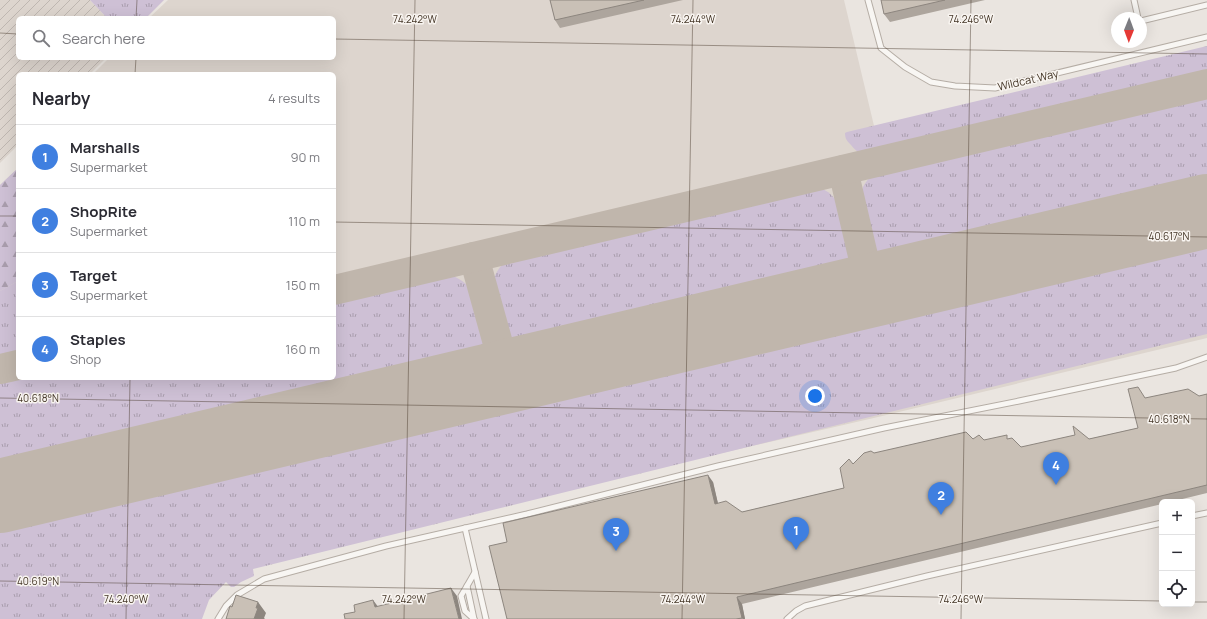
<!DOCTYPE html>
<html lang="en">
<head>
<meta charset="utf-8">
<style>
  body { margin:0; font-family:Manrope,sans-serif; background:#f7f7f7; color:#2b2b33 }
  .controls { position:absolute; right:12px; bottom:12px; display:grid; overflow:hidden; border-radius:6px; box-shadow:0 4px 16px #0002 }
  .controls button { width:36px; height:36px; display:grid; place-items:center; padding:0; border:0; border-bottom:1px solid #e1e1e2; background:#fff; color:#2b2b33; font:20px sans-serif }
  .compass { position:absolute; left:1111px; top:12px; width:36px; height:36px; border-radius:50%; background:#fff; box-shadow:0 4px 16px #0002; rotate:181deg }
  .you { position:absolute; left:815px; top:396px; width:14px; height:14px; margin:-10px; border:3px solid #fff; border-radius:50%; background:#1a73e8; box-shadow:0 0 0 6px #1a73e833 }
  .badge { display:grid; place-items:center; width:26px; height:26px; border-radius:50%; background:#1a73e8; color:#fff; font-size:13px; font-weight:700 }
  .pin { position:absolute; translate:-50% -33px; filter:drop-shadow(0 1px 2px #0008) }
  .pin::after { content:''; position:absolute; top:21px; width:14px; height:12px; background:inherit; clip-path:polygon(0 0,100% 0,50% 100%) }
  .list { margin:0; padding:0; list-style:none }
  h2 { display:flex; justify-content:space-between; align-items:center; height:52px; margin:0; padding:0 16px; font-size:17px }
  h2 small { font-size:13px; font-weight:400; color:#7c7c81 }
  .list li { display:grid; grid-template-columns:26px 1fr auto; gap:12px; align-items:center; box-sizing:border-box; height:64px; padding:0 16px; border-top:1px solid #e1e1e2 }
  .list b { display:block; font-size:15px; white-space:nowrap }
  .list p { margin:0; font-size:13px; white-space:nowrap; color:#7c7c81 }
  .list em { font-size:13px; font-style:normal; color:#7c7c81 }
  .icon { flex:none; width:22px; height:22px; fill:none; stroke:currentColor; stroke-width:2; stroke-linecap:round; stroke-linejoin:round }
  .map { position:relative; flex:none; width:1207px; height:619px; overflow:hidden }
  .search { position:absolute; background:#fff; box-shadow:0 4px 16px #0002; left:16px; top:16px; width:320px; height:44px; display:flex; align-items:center; gap:10px; box-sizing:border-box; padding:0 14px; border-radius:6px; color:#7c7c81; font-size:15px }
  .panel { position:absolute; background:#fff; box-shadow:0 4px 16px #0002; left:16px; top:72px; width:320px; height:308px; border-radius:6px }
  .map>svg:first-child { display:block }
</style>
</head>
<body>
<div class="map">
<svg width="1207" height="619" viewBox="0 0 1207 619">
  <defs>
    <pattern id="industrial-furrows" width="10" height="10" patternUnits="userSpaceOnUse"><rect width="10" height="10" fill="#ddd5ce"/><path d="M-1 1l2-2M0 10L10 0M9 11l2-2" fill="none" stroke="#bfb7b1"/></pattern>
    <pattern id="grass-tufts" width="24" height="20" patternUnits="userSpaceOnUse"><rect width="24" height="20" fill="#cec0d5"/><path d="M3 7l-1-3M5 7V3M7 7l1-3M15 17l-1-3M17 17v-4M19 17l1-3" fill="none" stroke="#a99dad"/></pattern>
    <pattern id="forest-firs" width="22" height="20" patternUnits="userSpaceOnUse"><rect width="22" height="20" fill="#cec0d5"/><path d="M5 1l3.5 6h-7zM16 11l3.5 6h-7z" fill="#a99dad"/></pattern>
  </defs>
  <rect width="100%" height="100%" fill="#eae5e0"/>
  <!-- built -->
  <path fill="#ddd5ce" d="M168 0H844L875 130 1207 52V338L878 417 0 619V185L18 168V378H334V74H93L109 58H334V18H149Z"/>
  <!-- industrial -->
  <path fill="url(#industrial-furrows)" d="M0 0H90L107 18H18V58H106L90 74H18V145L0 163Z"/>
  <!-- grass -->
  <g fill="url(#grass-tufts)">
    <path d="M90 0H164L146 18H107Z"/>
    <path d="M1207 46V77L876 156C865 157 858 154 851 145 847 141 845 139 845 133L847 132Z"/>
    <path d="M1207 96V178L878 255C873 254 872 250 870 245L860 199C861 187 867 177 879 172Z"/>
    <path d="M815 187C829 189 837 199 842 212L852 257 851 262 775 281 511 342 506 341 503 334 493 287C493 275 499 266 509 259L808 188Z"/>
    <path d="M1207 242V334L253 569 254 576 241 582 234 587H231L226 582 209 600 202 619H0V528Z"/>
    <path d="M447 274C458 277 467 283 473 292L485 341V346L483 349 0 463V381L18 377V378H334V300Z"/>
    <path d="M18 281V359L0 363V291Z"/>
  </g>
  <!-- forest -->
  <path fill="url(#forest-firs)" d="M18 168V281L0 291V185Z"/>
  <g fill="none" stroke-linecap="round" stroke-linejoin="round">
    <!-- taxiway -->
    <g stroke="#c0b6ac" stroke-width="30">
      <path d="M843 170 871 290"/>
      <path d="M474 257 507 376"/>
      <path d="M334 290 1207 84"/>
      <path d="M0 369 18 365"/>
    </g>
    <!-- runway -->
    <path stroke="#c0b6ac" stroke-width="74" d="M0 496 1207 211"/>
    <defs>
      <g id="lane">
        <path d="M868 0 881 48 905 67 931 82 955 86 995 88 1207 37"/>
        <path d="M1134 0 1138 18"/>
        <path d="M1141 21 1207 5"/>
        <path d="M1192 516 1207 513"/>
        <path d="M465 528 486 619"/>
        <path d="M467 586 461 596 465 611 474 619"/>
        <path d="M218 619 226 606 237 595 264 579 386 546 527 514 718 466 884 428 1019 401 1176 368 1207 357"/>
        <path d="M474 619 467 586 475 572"/>
        <path d="M787 619 796 611 805 606 927 576 1162 523"/>
      </g>
    </defs>
    <!-- lane casing -->
    <use href="#lane" stroke="#b5ada5" stroke-width="7"/>
    <!-- lane -->
    <use href="#lane" stroke="#f8f6f3" stroke-width="5"/>
  </g>
  <!-- wall -->
  <g fill="#ada59d">
    <path d="M550 0H683L560 28 555 20Z"/>
    <path d="M881 0H985L890 22 884 14Z"/>
    <path d="M1207 394V493L1170 502H1162V504L742 604 745 619H507V542L713 482 718 504 742 512 844 488 853 464 874 453 973 439 984 440 1009 439 1021 447 1089 439 1138 428 1145 398 1199 396Z"/>
  </g>
  <!-- shaded-wall -->
  <g fill="#8d867f">
    <path d="M708 475 713 482 720 512 715 504Z"/>
    <path d="M451 588 457 596 462 619H459Z"/>
    <path d="M737 597 742 604 745 619H743L742 618Z"/>
    <path d="M373 600 379 608 375 607Z"/>
    <path d="M258 602 266 613 264 618 265 619H254L256 608Z"/>
  </g>
  <!-- building -->
  <g fill="#c9c0b6" stroke="#8d867f">
    <path d="M550 0H644L555 20Z"/>
    <path d="M881 0H945L884 14Z"/>
    <path d="M1138 387 1145 398 1188 389 1199 396 1207 394V485L737 597 742 618 736 619H507L489 546 507 542 503 523 708 475 715 504 726 501 742 512 844 488 840 468 849 459 853 464 864 453 871 451 874 453 966 432 973 439 979 435 984 440 1007 435V439L1012 438 1021 447 1075 435 1073 426 1089 439 1138 428 1128 389Z"/>
    <path d="M451 588 459 619H345L344 614 355 612 354 605 373 600 375 607Z"/>
    <path d="M236 595 258 602 256 608H258L254 619H226L230 606 232 607Z"/>
  </g>
  <!-- ticks -->
  <path fill="none" stroke="#443627" stroke-width="1" stroke-opacity="0.45" d="M136 18 137 0M0 33 18 34M334 39 1207 54M135 74 136 58M0 216H18M334 222 1207 237M0 398 1207 419M0 581 1162 601M1192 602H1207M126 619 130 378M404 619 415 0M682 619 693 0M961 619 971 0"/>
  <g text-anchor="middle" stroke-width="3" stroke-linejoin="round" paint-order="stroke">
    <!-- street labels -->
    <g font-size="11" fill="#443627" stroke="#f8f4f0">
      <text transform="translate(1028 80) rotate(-13)" y="4">Wildcat Way</text>
    </g>
  </g>
  <g font-size="10" text-anchor="middle" fill="#443627" stroke="#f8f4f0" stroke-width="3" stroke-linejoin="round" paint-order="stroke">
    <text x="415" y="23">74.242°W</text>
    <text x="693" y="23">74.244°W</text>
    <text x="971" y="23">74.246°W</text>
    <text x="1169" y="240">40.617°N</text>
    <text x="38" y="402">40.618°N</text>
    <text x="1169" y="423">40.618°N</text>
    <text x="38" y="585">40.619°N</text>
    <text x="126" y="603">74.240°W</text>
    <text x="404" y="603">74.242°W</text>
    <text x="683" y="603">74.244°W</text>
    <text x="961" y="603">74.246°W</text>
  </g>
</svg>
<div class="controls">
<button>+</button>
<button>−</button>
<button><svg class="icon" aria-label="locate" viewBox="0 0 24 24"><circle cx="12" cy="12" r="6"/><path d="M12 2v4M12 18v4M2 12h4M18 12h4"/></svg></button>
</div>
<svg class="compass" viewBox="-18 -18 36 36"><path d="M0-13l5 13h-10z" fill="#e53935"/><path d="M0 13l5-13h-10z" fill="#7c7c81"/></svg>
<div class="you"></div>
<div class="pin badge" style="left:796px;top:550px;background:#3f7fe0">1</div>
<div class="pin badge" style="left:941px;top:515px;background:#3f7fe0">2</div>
<div class="pin badge" style="left:616px;top:551px;background:#3f7fe0">3</div>
<div class="pin badge" style="left:1056px;top:485px;background:#3f7fe0">4</div>
<div class="search"><svg class="icon" aria-label="search" viewBox="0 0 24 24"><circle cx="10" cy="10" r="6"/><path d="M15 15l6 6"/></svg>Search here</div>
<section class="panel">
<h2>Nearby<small>4 results</small></h2>
<ul class="list">
<li><span class="badge" style="background:#3f7fe0">1</span><div><b>Marshalls</b><p>Supermarket</p></div><em>90 m</em></li>
<li><span class="badge" style="background:#3f7fe0">2</span><div><b>ShopRite</b><p>Supermarket</p></div><em>110 m</em></li>
<li><span class="badge" style="background:#3f7fe0">3</span><div><b>Target</b><p>Supermarket</p></div><em>150 m</em></li>
<li><span class="badge" style="background:#3f7fe0">4</span><div><b>Staples</b><p>Shop</p></div><em>160 m</em></li>
</ul>
</section>
</div>
</body>
</html>
